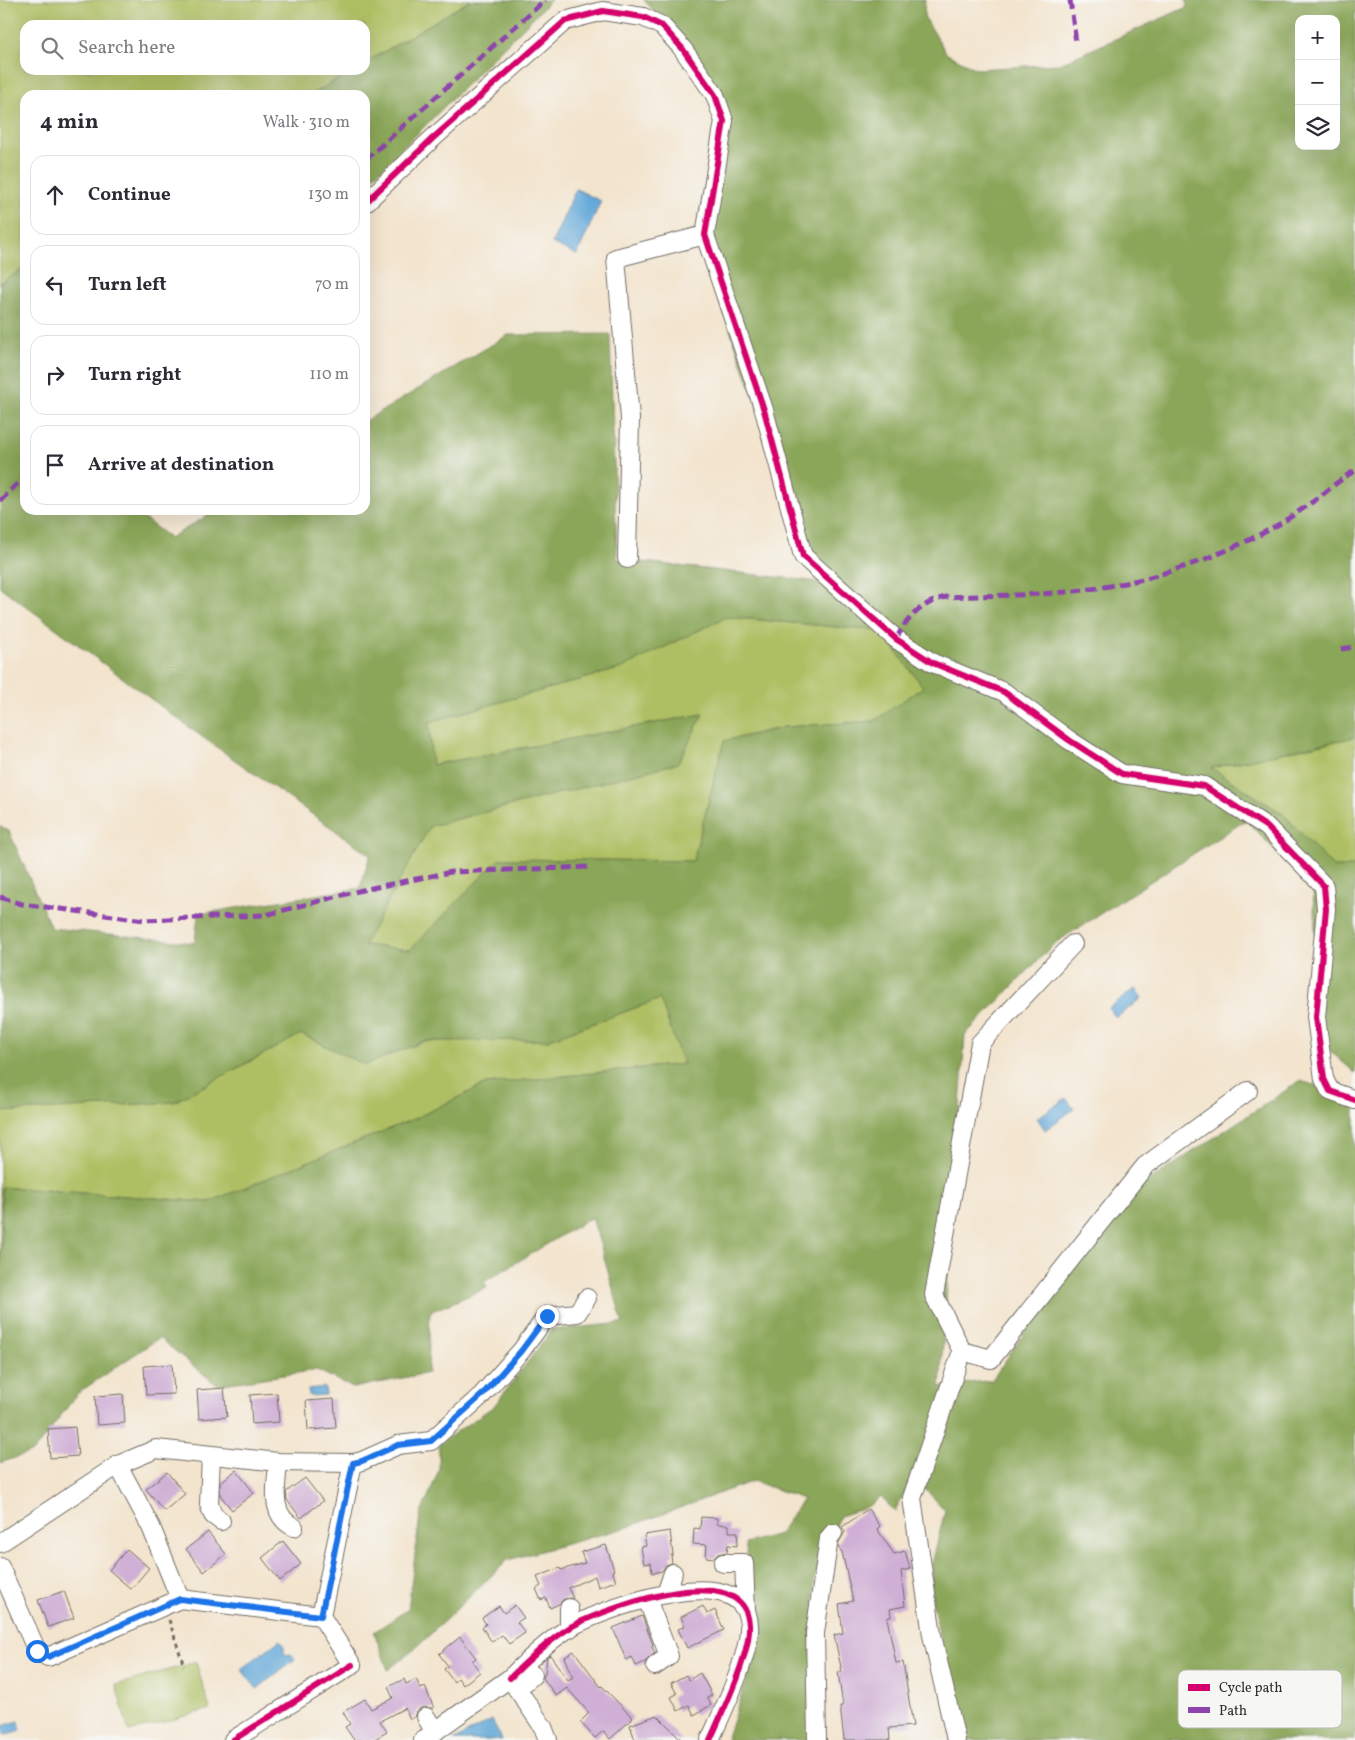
<!DOCTYPE html>
<html lang="en">
<head>
<meta charset="utf-8">
<style>
  body { margin:0; font-family:Vollkorn,serif; background:#f2f2f3; color:#2b2b33 }
  .controls { position:absolute; right:15px; top:15px; display:grid; overflow:hidden; border-radius:10px; box-shadow:0 5px 20px #0002 }
  .controls button { width:45px; height:45px; display:grid; place-items:center; padding:0; border:0; border-bottom:1px solid #e1e1e2; background:#fff; color:#2b2b33; font:25px sans-serif }
  .stop { position:absolute; width:15px; height:15px; margin:-11px; border:4px solid #1a73e8; border-radius:50%; background:#fff }
  .stop.end { background:#1a73e8; border-color:#fff; box-shadow:0 1px 5px #0008 }
  .list { margin:0; padding:0; list-style:none }
  h2 { display:flex; justify-content:space-between; align-items:center; height:65px; margin:0; padding:0 20px; font-size:21px }
  h2 small { font-size:16px; font-weight:400; color:#7c7c81 }
  .list li { display:grid; grid-template-columns:32px 1fr auto; gap:15px; align-items:center; box-sizing:border-box; height:80px; margin:0 10px 10px; padding:0 10px; border:1px solid #e1e1e2; border-radius:15px }
  .list b { display:block; font-size:19px; white-space:nowrap }
  .list em { font-size:16px; font-style:normal; color:#7c7c81 }
  .icon { flex:none; width:28px; height:28px; fill:none; stroke:currentColor; stroke-width:2; stroke-linecap:round; stroke-linejoin:round }
  .map { position:relative; flex:none; width:1355px; height:1740px; overflow:hidden }
  .search { position:absolute; background:#fff; box-shadow:0 5px 20px #0002; left:20px; top:20px; width:350px; height:55px; display:flex; align-items:center; gap:12px; box-sizing:border-box; padding:0 18px; border-radius:15px; color:#7c7c81; font-size:19px }
  .panel { position:absolute; background:#fff; box-shadow:0 5px 20px #0002; left:20px; top:90px; width:350px; height:425px; border-radius:15px }
  .map>svg:first-child { display:block }
</style>
</head>
<body>
<div class="map">
<svg width="1355" height="1740" viewBox="0 0 1355 1740">
  <rect width="100%" height="100%" fill="#f6f6f2"/>
  <filter id="ink" filterUnits="userSpaceOnUse"><feTurbulence type="fractalNoise" baseFrequency=".02" numOctaves="2"/><feDisplacementMap in="SourceGraphic" scale="10" xChannelSelector="R" yChannelSelector="G"/><feConvolveMatrix kernelMatrix="1 2 1 2 8 2 1 2 1" color-interpolation-filters="sRGB"/></filter>
  <filter id="wash" filterUnits="userSpaceOnUse"><feTurbulence type="fractalNoise" baseFrequency=".0096" numOctaves="4" result="noise"/><feDisplacementMap in="SourceGraphic" scale="20" xChannelSelector="R" yChannelSelector="G"/><feGaussianBlur stdDeviation="1.12" result="paint"/><feColorMatrix in="noise" values="0 0 0 0 0 0 0 0 0 0 0 0 0 0 0 0 0 1.4 0 .05"/><feComposite in="paint" operator="in"/></filter>
  <g filter="url(#wash)">
    <rect width="100%" height="100%" fill="#f3e4cd"/>
    <!-- green -->
    <g fill="#aebf63" stroke="#6c7547">
      <path d="M0 0H471L365 63V25H25V70H353L311 95H25V268L0 283Z"/>
      <path d="M726 617 881 631 924 687 874 721 785 727 724 741 693 861 499 859 410 950 363 945 430 826 678 763 703 714 431 765 429 722 622 668Z"/>
      <path d="M1355 737V867H1333L1283 814 1211 768Z"/>
      <path d="M660 999 683 1064 486 1084 416 1118 209 1202 2 1187V1268L0 1271V1112L174 1102 301 1034 365 1065 425 1041 547 1040Z"/>
      <path d="M196 1662 210 1709 129 1732 116 1685Z"/>
    </g>
    <!-- forest -->
    <g fill="#8aa659" stroke="#5a6842" fill-rule="evenodd">
      <path d="M471 0H551L386 165 365 184V95H311L353 70H365V63Z"/>
      <path d="M644 0H925L924 16 947 54 977 69 1059 64 1187 7 1186 0H1355V737L1211 768 1283 814 1333 867H1355V1073L1321 1043 1313 890 1246 820 1055 943 965 1035 940 1387 992 1380 1112 1205 1300 1081 1355 1096V1740H960L932 1600 931 1568 945 1510 927 1491 911 1478 895 1512 881 1497 867 1507 840 1516 814 1580V1740H726L762 1635 745 1543 779 1534 803 1499 753 1481 625 1528 508 1560 415 1649 388 1670 374 1632 408 1609 420 1516 439 1470V1444L494 1406 552 1330 623 1323 592 1217 484 1282 487 1288 430 1312 428 1373 353 1388 317 1370 217 1385 159 1338 78 1393 33 1452 0 1463 2 1187 209 1202 416 1118 486 1084 683 1064 660 999 547 1040 425 1041 365 1065 301 1034 174 1102 0 1112V826L9 831 51 928 195 943 198 914 360 888 370 855 205 739 0 587V283L25 268V510H133L170 538 217 510H365V421L508 335 610 334 617 559 820 582 709 271 722 93ZM1299 19H1336V146H1299ZM726 617 881 631 923 687 874 721 785 727 724 741 693 861 499 859 410 950 364 945 430 826 678 763 703 714 432 765 429 722 622 668Z"/>
    </g>
    <!-- water -->
    <g fill="#64a9d9" stroke="#486a82">
      <path d="M576 189 601 201 577 255 552 243Z"/>
      <path d="M1135 989 1142 998 1116 1018 1109 1008Z"/>
      <path d="M1066 1098 1074 1109 1045 1130 1037 1118Z"/>
      <path d="M325 1387 326 1395 309 1396 308 1389Z"/>
      <path d="M280 1640 284 1645V1653L287 1655 291 1654 295 1659 257 1689 241 1669Z"/>
      <path d="M492 1720 502 1740H454Z"/>
      <path d="M19 1721 21 1730 4 1735 2 1726Z"/>
    </g>
    <g id="blocks">
      <!-- building -->
      <g fill="#cfafd5">
        <path d="M172 1364 174 1394 146 1395 144 1366Z"/>
        <path d="M224 1388 227 1417 199 1419 197 1390Z"/>
        <path d="M277 1393 279 1422 252 1424 250 1395Z"/>
        <path d="M123 1394 125 1423 97 1425 95 1396Z"/>
        <path d="M334 1399 336 1428 308 1430 306 1401Z"/>
        <path d="M75 1427 78 1456 50 1458 48 1429Z"/>
        <path d="M236 1470 254 1493 232 1510 220 1495 221 1482Z"/>
        <path d="M167 1472 185 1494 164 1511 146 1489Z"/>
        <path d="M305 1478 323 1501 301 1518 287 1500 286 1492Z"/>
        <path d="M868 1509 880 1526 877 1529 894 1554 905 1551 910 1569 901 1571 905 1606 890 1609 891 1617 887 1618 896 1663 903 1662 913 1726 889 1728 890 1740H844L840 1706H843L838 1672H842L834 1635 843 1633 839 1604 853 1601 842 1552 838 1547 839 1542 845 1532 842 1527Z"/>
        <path d="M701 1517 717 1518V1524L729 1525V1532H738L737 1546 728 1545 727 1552 718 1554 714 1558 706 1557 707 1545 693 1544 694 1528 700 1529Z"/>
        <path d="M670 1531 673 1555H671L672 1563 666 1565 662 1571 652 1573 651 1563 644 1564 641 1547 646 1546 644 1535Z"/>
        <path d="M208 1532 226 1554 204 1572 186 1549Z"/>
        <path d="M283 1541 301 1564 280 1581 262 1558Z"/>
        <path d="M606 1545 614 1570 612 1571 616 1581 598 1587 595 1576 568 1588 573 1598 564 1599 559 1604 550 1608 546 1598 541 1600 536 1589 541 1586 537 1577 560 1568 561 1570 585 1563 581 1552Z"/>
        <path d="M127 1549 149 1568 131 1589 109 1570Z"/>
        <path d="M64 1591 74 1618 48 1627 38 1600Z"/>
        <path d="M515 1605 524 1618 517 1622 525 1633 509 1644 502 1635 492 1642 482 1627 486 1624 482 1618 499 1606 504 1613Z"/>
        <path d="M703 1606 707 1614 715 1610 724 1630 687 1648 678 1629 685 1626 681 1617Z"/>
        <path d="M642 1616 653 1645 652 1647 655 1653 645 1662 636 1666 632 1657 626 1660 613 1628Z"/>
        <path d="M460 1637 476 1658 472 1661 480 1672 463 1685 458 1678 454 1682 444 1669 448 1666 439 1654Z"/>
        <path d="M574 1651 601 1687 602 1686 633 1718 610 1739 603 1731 595 1738 580 1722 589 1713 567 1688 556 1696 543 1678 545 1673 547 1657 550 1655 568 1680 573 1677 565 1657Z"/>
        <path d="M700 1673 712 1695 707 1697 711 1705 694 1715 689 1705 678 1711 671 1697 677 1694 671 1683 686 1675 689 1680Z"/>
        <path d="M404 1679 406 1684 416 1679 421 1689 425 1687 434 1708H421L417 1711 415 1717 410 1719 405 1708 380 1721 387 1732 373 1740H354L345 1727 350 1724 343 1712 365 1699 371 1709 393 1698 388 1687Z"/>
        <path d="M657 1715 682 1740H635L630 1725Z"/>
      </g>
    </g>
  </g>
  <g filter="url(#ink)">
    <use href="#blocks" fill-opacity="0" stroke="#716c64" stroke-width="1"/>
    <g fill="none" stroke-linecap="round" stroke-linejoin="round">
      <defs>
        <g id="minor">
          <path d="M365 203 432 139 565 21 603 11 643 17 662 26 682 48 715 95 724 121 705 235 764 410 803 556 896 639 933 663 1004 692 1069 740 1122 774 1204 786 1267 827 1324 886 1326 909 1316 1017 1324 1079 1330 1091 1355 1100"/>
          <path d="M627 559 630 418 616 258 705 235"/>
          <path d="M962 1351 934 1295 980 1043 1073 944"/>
          <path d="M211 1455 209 1504 213 1515 221 1521"/>
          <path d="M278 1462C277 1484 268 1515 294 1527"/>
          <path d="M118 1465 151 1527 180 1599"/>
          <path d="M0 1543 118 1465 156 1449 278 1462 353 1463 362 1461 398 1445 431 1441 482 1395 521 1351 547 1316 577 1313 587 1298"/>
          <path d="M723 1563H744L746 1611"/>
          <path d="M0 1567 37 1651 48 1657 180 1599 321 1616 352 1665 233 1740"/>
          <path d="M666 1594 673 1573"/>
          <path d="M647 1599 669 1656 655 1666"/>
          <path d="M321 1616 353 1463"/>
          <path d="M569 1629V1608"/>
          <path d="M510 1678C529 1659 554 1635 578 1623 612 1607 745 1557 749 1625 751 1653 722 1713 710 1740"/>
          <path d="M517 1689 533 1675"/>
          <path d="M426 1717 435 1732"/>
          <path d="M423 1740 510 1678 543 1727 548 1740"/>
          <path d="M817 1740 815 1633 829 1538 833 1533"/>
          <path d="M956 1740 932 1635 912 1498 962 1351 991 1359 1145 1166 1248 1091"/>
        </g>
      </defs>
      <!-- minor casing -->
      <use href="#minor" stroke="#716c64" stroke-width="20"/>
      <!-- path -->
      <path stroke="#716c64" stroke-width="3" stroke-dasharray="4 4" stroke-linecap="butt" d="M169 1620 184 1666"/>
      <!-- minor -->
      <use href="#minor" stroke="#fff" stroke-width="18"/>
      <!-- quiet -->
      <g stroke="#8e44ad" stroke-width="5" stroke-dasharray="10 5" stroke-linecap="butt">
        <path d="M1070 0 1076 42"/>
        <path d="M365 160 545 0"/>
        <path d="M0 501 25 476"/>
        <path d="M896 639C908 617 921 603 946 597 991 595 1038 596 1083 590 1147 582 1207 562 1263 533 1283 523 1301 510 1318 498 1331 488 1341 478 1355 471"/>
        <path d="M1341 649 1355 647"/>
        <path d="M0 897 22 904 144 920 265 915 362 890 451 872 590 867"/>
      </g>
      <defs>
        <g id="cycleway">
          <path d="M365 203 432 139 565 21 603 11 643 17 662 26 682 48 715 95 724 121 705 235 764 410 803 556 896 639 933 663 1004 692 1069 740 1122 774 1204 786 1267 827 1324 886 1326 909 1316 1017 1324 1079 1330 1091 1355 1100"/>
          <path d="M510 1678C529 1659 554 1635 578 1623 612 1607 745 1557 749 1625 751 1653 722 1713 710 1740"/>
          <path d="M233 1740 352 1665"/>
        </g>
      </defs>
      <!-- cycleway casing -->
      <use href="#cycleway" stroke="#f6f6f2" stroke-width="9"/>
      <!-- cycleway -->
      <use href="#cycleway" stroke="#d6006c" stroke-width="6"/>
    </g>
  </g>
  <g fill="none" stroke-linecap="round" stroke-linejoin="round" filter="url(#ink)">
    <!-- route -->
    <path stroke="#1a73e8" stroke-width="6" d="M37 1651 48 1657 180 1599 321 1616 353 1463 362 1461 398 1445 431 1441 482 1395 521 1351 547 1316"/>
  </g>
  <!-- legend -->
  <rect x="1178" y="1670" width="164" height="58" rx="8" fill="#f6f6f2" stroke="#b9b9b6" stroke-width="1"/>
  <rect x="1188" y="1684" width="22" height="7" fill="#d6006c"/>
  <rect x="1188" y="1707" width="22" height="6" fill="#8e44ad"/>
  <g font-size="14" fill="#2b2b2b">
    <text x="1219" y="1692">Cycle path</text>
    <text x="1219" y="1715">Path</text>
  </g>
</svg>
<div class="controls">
<button>+</button>
<button>−</button>
<button><svg class="icon" aria-label="layers" viewBox="0 0 24 24"><path d="M12 4l9 5-9 5-9-5zM3 14l9 5 9-5"/></svg></button>
</div>
<div class="stop" style="left:37px;top:1651px"></div>
<div class="stop end" style="left:547px;top:1316px"></div>
<div class="search"><svg class="icon" aria-label="search" viewBox="0 0 24 24"><circle cx="10" cy="10" r="6"/><path d="M15 15l6 6"/></svg>Search here</div>
<section class="panel">
<h2>4 min<small>Walk · 310 m</small></h2>
<ul class="list">
<li><svg class="icon" aria-label="ahead" viewBox="0 0 24 24"><path d="M12 20V5M6 11l6-6 6 6"/></svg><div><b>Continue</b></div><em>130 m</em></li>
<li><svg class="icon" aria-label="left" viewBox="0 0 24 24"><path d="M17 20v-9H6M10 6l-5 5 5 5"/></svg><div><b>Turn left</b></div><em>70 m</em></li>
<li><svg class="icon" aria-label="right" viewBox="0 0 24 24"><path d="M7 20v-9h11M14 6l5 5-5 5"/></svg><div><b>Turn right</b></div><em>110 m</em></li>
<li><svg class="icon" aria-label="arrive" viewBox="0 0 24 24"><path d="M6 21V4h12l-3 4 3 4H6"/></svg><div><b>Arrive at destination</b></div></li>
</ul>
</section>
</div>
</body>
</html>
